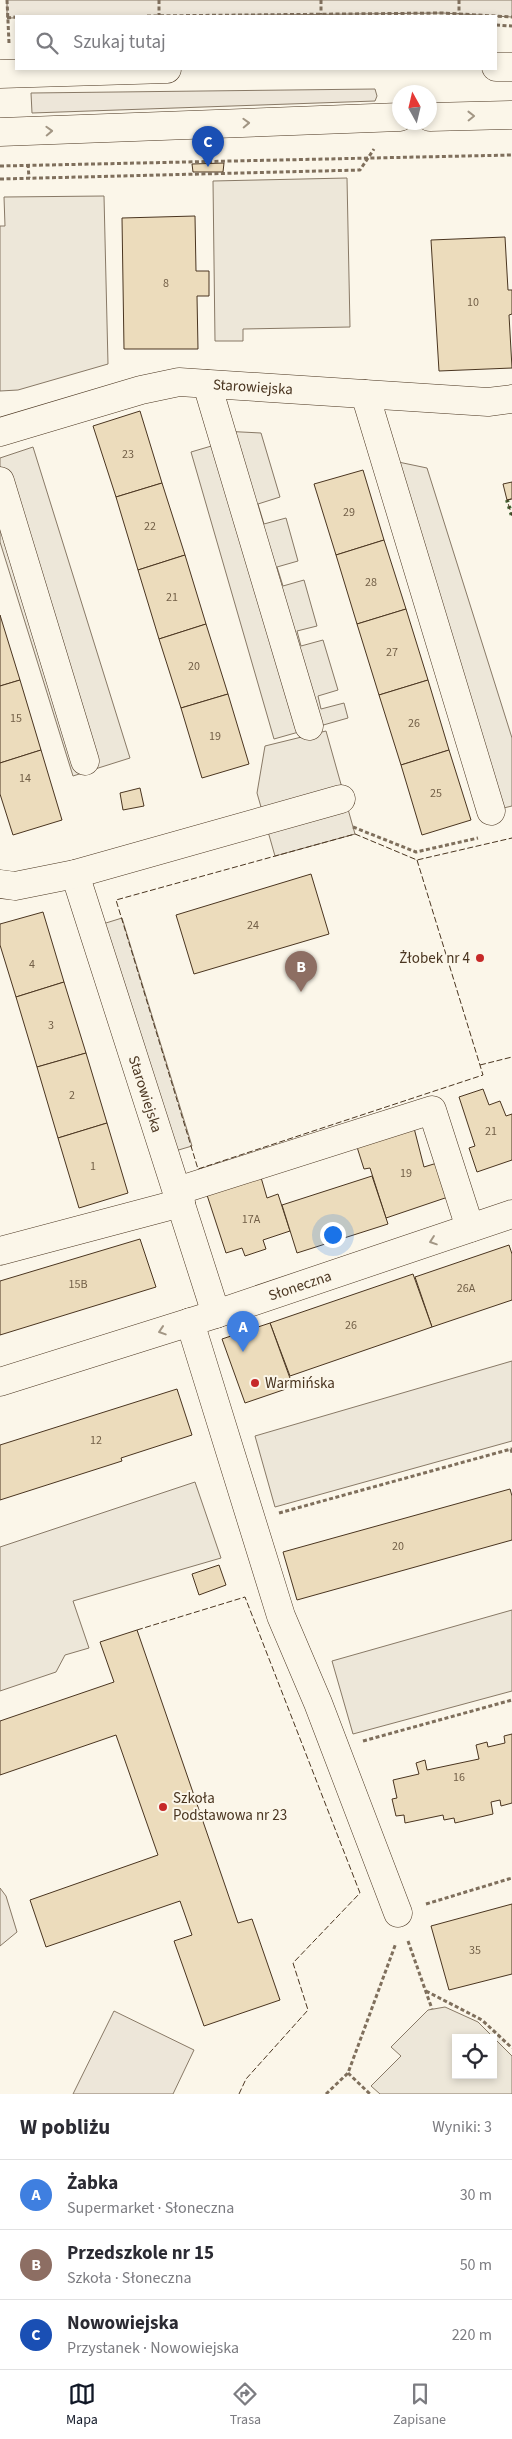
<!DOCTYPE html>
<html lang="pl">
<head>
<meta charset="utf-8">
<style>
  body { margin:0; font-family:"Source Sans 3",sans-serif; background:#f7f7f7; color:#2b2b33 }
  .controls { position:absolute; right:15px; bottom:15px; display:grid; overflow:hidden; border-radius:0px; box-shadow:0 2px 8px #0003 }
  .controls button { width:45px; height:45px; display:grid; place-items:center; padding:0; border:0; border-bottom:1px solid #e1e1e2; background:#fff; color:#2b2b33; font:25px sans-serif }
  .compass { position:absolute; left:392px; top:85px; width:45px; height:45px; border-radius:50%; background:#fff; box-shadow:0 2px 8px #0003; rotate:352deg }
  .you { position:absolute; left:332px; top:1234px; width:18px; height:18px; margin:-12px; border:4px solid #fff; border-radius:50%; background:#1a73e8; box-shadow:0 0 0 8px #1a73e833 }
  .badge { display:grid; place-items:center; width:32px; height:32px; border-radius:50%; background:#111827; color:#fff; font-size:16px; font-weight:700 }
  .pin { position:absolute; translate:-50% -41px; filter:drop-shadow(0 1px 2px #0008) }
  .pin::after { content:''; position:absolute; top:26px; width:18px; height:15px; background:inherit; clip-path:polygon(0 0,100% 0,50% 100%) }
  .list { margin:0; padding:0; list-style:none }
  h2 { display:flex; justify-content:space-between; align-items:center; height:65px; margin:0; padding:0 20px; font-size:21px }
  h2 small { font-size:16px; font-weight:400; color:#7c7c81 }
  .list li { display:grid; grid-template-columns:32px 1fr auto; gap:15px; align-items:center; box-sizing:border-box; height:70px; padding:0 20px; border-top:1px solid #e1e1e2 }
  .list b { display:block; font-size:19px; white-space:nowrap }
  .list p { margin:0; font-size:16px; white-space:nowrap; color:#7c7c81 }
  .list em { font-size:16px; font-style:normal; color:#7c7c81 }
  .icon { flex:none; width:28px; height:28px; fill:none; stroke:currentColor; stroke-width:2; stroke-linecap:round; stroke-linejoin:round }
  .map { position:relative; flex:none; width:512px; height:2094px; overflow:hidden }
  .search { position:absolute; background:#fff; box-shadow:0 2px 8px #0003; left:15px; right:15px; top:15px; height:55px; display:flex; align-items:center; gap:12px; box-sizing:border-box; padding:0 18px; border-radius:0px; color:#7c7c81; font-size:19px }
  .sheet { height:275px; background:#fff }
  nav { display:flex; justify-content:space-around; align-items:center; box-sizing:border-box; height:70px; border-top:1px solid #e1e1e2; background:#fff; font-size:14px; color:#7c7c81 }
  nav a { display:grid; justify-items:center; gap:2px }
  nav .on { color:#111827 }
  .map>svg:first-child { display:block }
</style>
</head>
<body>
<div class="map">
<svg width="512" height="2094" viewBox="0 0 512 2094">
  <rect width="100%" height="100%" fill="#fbf6e9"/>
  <!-- green -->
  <g fill="#ede6d9" stroke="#887966">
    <path d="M7 0H512V17L443 13 7 18Z"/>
    <path d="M375 89 377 96 375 101 32 113 31 93Z"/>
    <path d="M0 1888 6 1896 17 1932 0 1946Z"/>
    <path d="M114 2011 194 2050 173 2094H73Z"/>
  </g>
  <!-- parking -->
  <g fill="#ede7d9" stroke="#887966" fill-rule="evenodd">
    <path d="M347 178 350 327 243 329V341H215L213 181Z"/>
    <path d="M104 196 108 364 18 390 0 391V226H5L4 197Z"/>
    <path d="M222 431 261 433 280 497 258 504 264 524 286 518 298 561 277 567 283 586 304 580 317 626 297 631 301 646 323 640 338 690 318 696 321 709 344 703 348 718 274 739 191 452 225 442Z"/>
    <path d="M33 447 130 758 73 776 0 542V458Z"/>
    <path d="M384 459 427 468 512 738V806L491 811Z"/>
    <path d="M326 731 355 834 275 856 257 793 265 746Z"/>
    <path d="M122 918 192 1146 165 1154 93 927Z"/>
    <path d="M512 1361V1441L275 1507 255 1436Z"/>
    <path d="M195 1482 221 1558 73 1601 89 1648 65 1655 56 1672 0 1691V1547Z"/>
    <path d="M512 1610V1691L353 1734 332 1661Z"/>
    <path d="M445 2007 478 2022 512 2056V2094H380L371 2086 401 2056 391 2047 428 2010ZM456 2038H493V2075H456Z"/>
  </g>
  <!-- building -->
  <g fill="#ecdcbc" stroke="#4a3520">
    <path d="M224 163 223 172H193L192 164Z"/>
    <path d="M195 216 196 271H209V296H197L198 349H124L122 218Z"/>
    <path d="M505 237 508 290H512V314L509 315 512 368 439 371 431 240Z"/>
    <path d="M140 411 162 483 116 497 93 426Z"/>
    <path d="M363 470 384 540 336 555 314 484Z"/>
    <path d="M512 482V499L507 500 503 484Z"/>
    <path d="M162 483 185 555 138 570 116 497Z"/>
    <path d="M384 540 406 609 357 624 336 555Z"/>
    <path d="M185 555 206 624 159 639 138 570Z"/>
    <path d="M406 609 428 680 379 695 357 624Z"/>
    <path d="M0 615 20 680 0 686Z"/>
    <path d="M206 624 228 694 181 708 159 639Z"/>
    <path d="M20 680 41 750 0 763V686Z"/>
    <path d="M428 680 449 750 401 765 379 695Z"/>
    <path d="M228 694 249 764 202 778 181 708Z"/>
    <path d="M41 750 62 820 13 835 0 794V763Z"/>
    <path d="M449 750 471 820 422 835 401 765Z"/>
    <path d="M140 788 144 806 123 810 120 793Z"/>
    <path d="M311 874 329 934 194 974 176 915Z"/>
    <path d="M43 912 64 982 16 997 0 945V924Z"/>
    <path d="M64 982 86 1053 37 1067 16 997Z"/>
    <path d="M86 1053 107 1123 58 1138 37 1067Z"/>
    <path d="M483 1089 489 1105 500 1101 506 1116 512 1114V1160L477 1172 469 1148 475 1146 459 1097Z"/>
    <path d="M107 1123 128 1193 79 1208 58 1138Z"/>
    <path d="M414 1128 424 1167 437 1163 448 1197 386 1218 370 1168 364 1169 357 1147Z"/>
    <path d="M260 1174 267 1198 278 1194 290 1231 263 1240 266 1249 245 1256 242 1248 226 1253 206 1192Z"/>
    <path d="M372 1176 388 1224 297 1253 282 1205Z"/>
    <path d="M140 1239 156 1287 0 1335V1281Z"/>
    <path d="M509 1245 512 1254V1300L432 1327 415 1277Z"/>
    <path d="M413 1274 432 1327 290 1376 270 1323Z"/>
    <path d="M270 1323 291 1381 286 1389 245 1403 222 1339Z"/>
    <path d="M177 1389 192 1435 121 1458 122 1461 0 1500V1445Z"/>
    <path d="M510 1489 512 1496V1540L297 1600 283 1552Z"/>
    <path d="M219 1565 226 1585 199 1595 192 1574Z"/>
    <path d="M137 1630 238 1923 252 1919 280 2000 204 2026 174 1941 192 1935 180 1901 46 1947 30 1900 158 1855 116 1735 0 1775V1721L114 1682 100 1642Z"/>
    <path d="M512 1734V1803L501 1806 500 1800 491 1802 493 1814 455 1823 454 1818 444 1820 443 1815 405 1823 404 1815 396 1816 392 1799 397 1798 393 1780 419 1774 416 1763 425 1760 427 1770 479 1759 476 1745 487 1742 488 1747 505 1743 504 1736Z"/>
    <path d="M512 1904V1974L449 1990 431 1926Z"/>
  </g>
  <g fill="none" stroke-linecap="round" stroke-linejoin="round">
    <defs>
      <g id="minor">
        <path d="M496 67H512"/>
        <path d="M0 74 167 69"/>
        <path d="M430 117 512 115"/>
        <path d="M0 132 400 117"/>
        <path d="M207 384 309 726"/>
        <path d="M365 394 491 811"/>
        <path id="s1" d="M0 432 141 390 179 382 488 402 512 399"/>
        <path d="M0 481 85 761"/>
        <path id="s2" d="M75 874 216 1314"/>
        <path d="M0 884 15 886 75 874 341 799"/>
        <path d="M177 1191 432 1110 470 1228"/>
        <path d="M0 1251 181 1203"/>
        <path d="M190 1322 281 1616 318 1703 398 1913"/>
        <path id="s3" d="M0 1382 216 1314 512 1214"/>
      </g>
    </defs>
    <!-- minor casing -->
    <use href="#minor" stroke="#4a3520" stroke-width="29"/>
    <!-- path -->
    <g stroke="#7f6f5c" stroke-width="3" stroke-dasharray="4 2.5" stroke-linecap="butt">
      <path d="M7 0 9 43"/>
      <path d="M159 0V16"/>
      <path d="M321 0V14"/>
      <path d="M459 0V14"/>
      <path d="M147 16 443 13 512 17"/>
      <path d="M7 18 16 17"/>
      <path d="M496 25 512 26"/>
      <path d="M28 164 29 178"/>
      <path d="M0 166 512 155"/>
      <path d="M0 179 360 170 374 149"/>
      <path d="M353 827 416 852 478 838"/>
      <path d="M279 1513 511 1449 512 1453"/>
      <path d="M363 1741 512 1700"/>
      <path d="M426 1904 512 1878"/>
      <path d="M408 1941 432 2009"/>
      <path d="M426 1991 482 2020 512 2048"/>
      <path d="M348 2073 370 2094"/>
      <path d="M326 2094 348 2073 396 1943"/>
    </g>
    <!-- minor -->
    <use href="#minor" stroke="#fbf6e9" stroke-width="28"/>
    <!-- hedge -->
    <path stroke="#436837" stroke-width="4" stroke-dasharray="2.5 4" stroke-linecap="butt" d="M507 500 512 516"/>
    <!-- fence -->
    <g stroke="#4a3520" stroke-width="1" stroke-dasharray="6 2.5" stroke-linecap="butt">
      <path d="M511 499 507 500 512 516"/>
      <path d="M417 860 483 1075 198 1169 116 900 355 834 417 860 512 838"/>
      <path d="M480 1065 512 1057"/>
      <path d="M137 1630 245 1597 360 1893 293 1963 308 2010 246 2079 239 2094"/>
    </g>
  </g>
  <!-- one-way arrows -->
  <defs><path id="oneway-chevron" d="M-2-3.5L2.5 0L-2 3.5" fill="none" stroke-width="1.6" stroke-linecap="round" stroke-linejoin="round" transform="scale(1.25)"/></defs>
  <g stroke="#a29684">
    <use href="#oneway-chevron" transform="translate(471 116) rotate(-1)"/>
    <use href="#oneway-chevron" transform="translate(246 123) rotate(-2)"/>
    <use href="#oneway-chevron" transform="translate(49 131) rotate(-2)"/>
    <use href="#oneway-chevron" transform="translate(433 1241) rotate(161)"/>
    <use href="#oneway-chevron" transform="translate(162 1331) rotate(162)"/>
  </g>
  <!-- markers -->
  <g fill="#c62828" stroke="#fbf6e9" stroke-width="2">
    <circle cx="480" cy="958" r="5"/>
    <circle cx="255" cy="1383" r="5"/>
    <circle cx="163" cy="1807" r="5"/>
  </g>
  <g text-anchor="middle" stroke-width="4" stroke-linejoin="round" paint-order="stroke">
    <!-- number labels -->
    <g font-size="12" fill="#725f47">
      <text x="166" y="287">8</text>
      <text x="473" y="306">10</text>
      <text x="128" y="458">23</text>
      <text x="349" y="516">29</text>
      <text x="150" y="530">22</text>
      <text x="371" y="586">28</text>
      <text x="172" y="601">21</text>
      <text x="392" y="656">27</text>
      <text x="194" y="670">20</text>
      <text x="16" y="722">15</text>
      <text x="414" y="727">26</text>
      <text x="215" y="740">19</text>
      <text x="25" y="782">14</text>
      <text x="436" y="797">25</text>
      <text x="253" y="929">24</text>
      <text x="32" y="968">4</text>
      <text x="51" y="1029">3</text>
      <text x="72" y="1099">2</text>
      <text x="491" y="1135">21</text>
      <text x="93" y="1170">1</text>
      <text x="406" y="1177">19</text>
      <text x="251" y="1223">17A</text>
      <text x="78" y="1288">15B</text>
      <text x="466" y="1292">26A</text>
      <text x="351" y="1329">26</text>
      <text x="96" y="1444">12</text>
      <text x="398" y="1550">20</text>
      <text x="459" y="1781">16</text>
      <text x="475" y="1954">35</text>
    </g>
    <!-- street labels -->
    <g font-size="15" fill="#4a3520" stroke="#fbf6e9">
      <text dy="5" stroke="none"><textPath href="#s1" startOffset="260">Starowiejska</textPath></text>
      <text dy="5" stroke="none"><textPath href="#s2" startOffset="231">Starowiejska</textPath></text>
      <text dy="5" stroke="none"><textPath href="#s3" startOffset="315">Słoneczna</textPath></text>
    </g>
    <!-- poi labels -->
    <g font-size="15" fill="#4a3520" stroke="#fbf6e9" text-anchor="start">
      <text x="470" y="963" text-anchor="end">Żłobek nr 4</text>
      <text x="265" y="1388">Warmińska</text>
      <text x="173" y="1803">Szkoła<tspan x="173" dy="17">Podstawowa nr 23</tspan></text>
    </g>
  </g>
</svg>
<div class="controls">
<button><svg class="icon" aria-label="locate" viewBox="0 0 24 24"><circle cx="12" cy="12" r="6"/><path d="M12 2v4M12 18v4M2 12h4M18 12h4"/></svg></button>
</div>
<svg class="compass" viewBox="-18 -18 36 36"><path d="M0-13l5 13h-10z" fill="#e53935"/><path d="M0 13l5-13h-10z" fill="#7c7c81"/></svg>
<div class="you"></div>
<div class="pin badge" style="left:243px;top:1352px;background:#3f7fe0">A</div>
<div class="pin badge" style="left:301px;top:992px;background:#8d6e63">B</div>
<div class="pin badge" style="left:208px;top:167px;background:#1a4fb4">C</div>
<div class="search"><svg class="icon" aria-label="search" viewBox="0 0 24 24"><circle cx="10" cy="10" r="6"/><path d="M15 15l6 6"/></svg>Szukaj tutaj</div>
</div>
<section class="sheet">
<h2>W pobliżu<small>Wyniki: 3</small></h2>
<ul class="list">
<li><span class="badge" style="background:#3f7fe0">A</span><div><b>Żabka</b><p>Supermarket · Słoneczna</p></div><em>30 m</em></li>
<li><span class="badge" style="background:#8d6e63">B</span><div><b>Przedszkole nr 15</b><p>Szkoła · Słoneczna</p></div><em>50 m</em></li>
<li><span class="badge" style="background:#1a4fb4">C</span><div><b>Nowowiejska</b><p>Przystanek · Nowowiejska</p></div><em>220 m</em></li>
</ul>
</section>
<nav>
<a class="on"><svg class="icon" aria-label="map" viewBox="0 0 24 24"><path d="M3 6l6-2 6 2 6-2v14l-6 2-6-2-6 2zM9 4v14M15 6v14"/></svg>Mapa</a>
<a><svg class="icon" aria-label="directions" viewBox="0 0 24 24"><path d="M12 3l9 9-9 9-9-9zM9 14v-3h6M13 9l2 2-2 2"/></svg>Trasa</a>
<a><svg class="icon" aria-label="saved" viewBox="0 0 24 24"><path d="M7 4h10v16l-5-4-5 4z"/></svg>Zapisane</a>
</nav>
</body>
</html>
